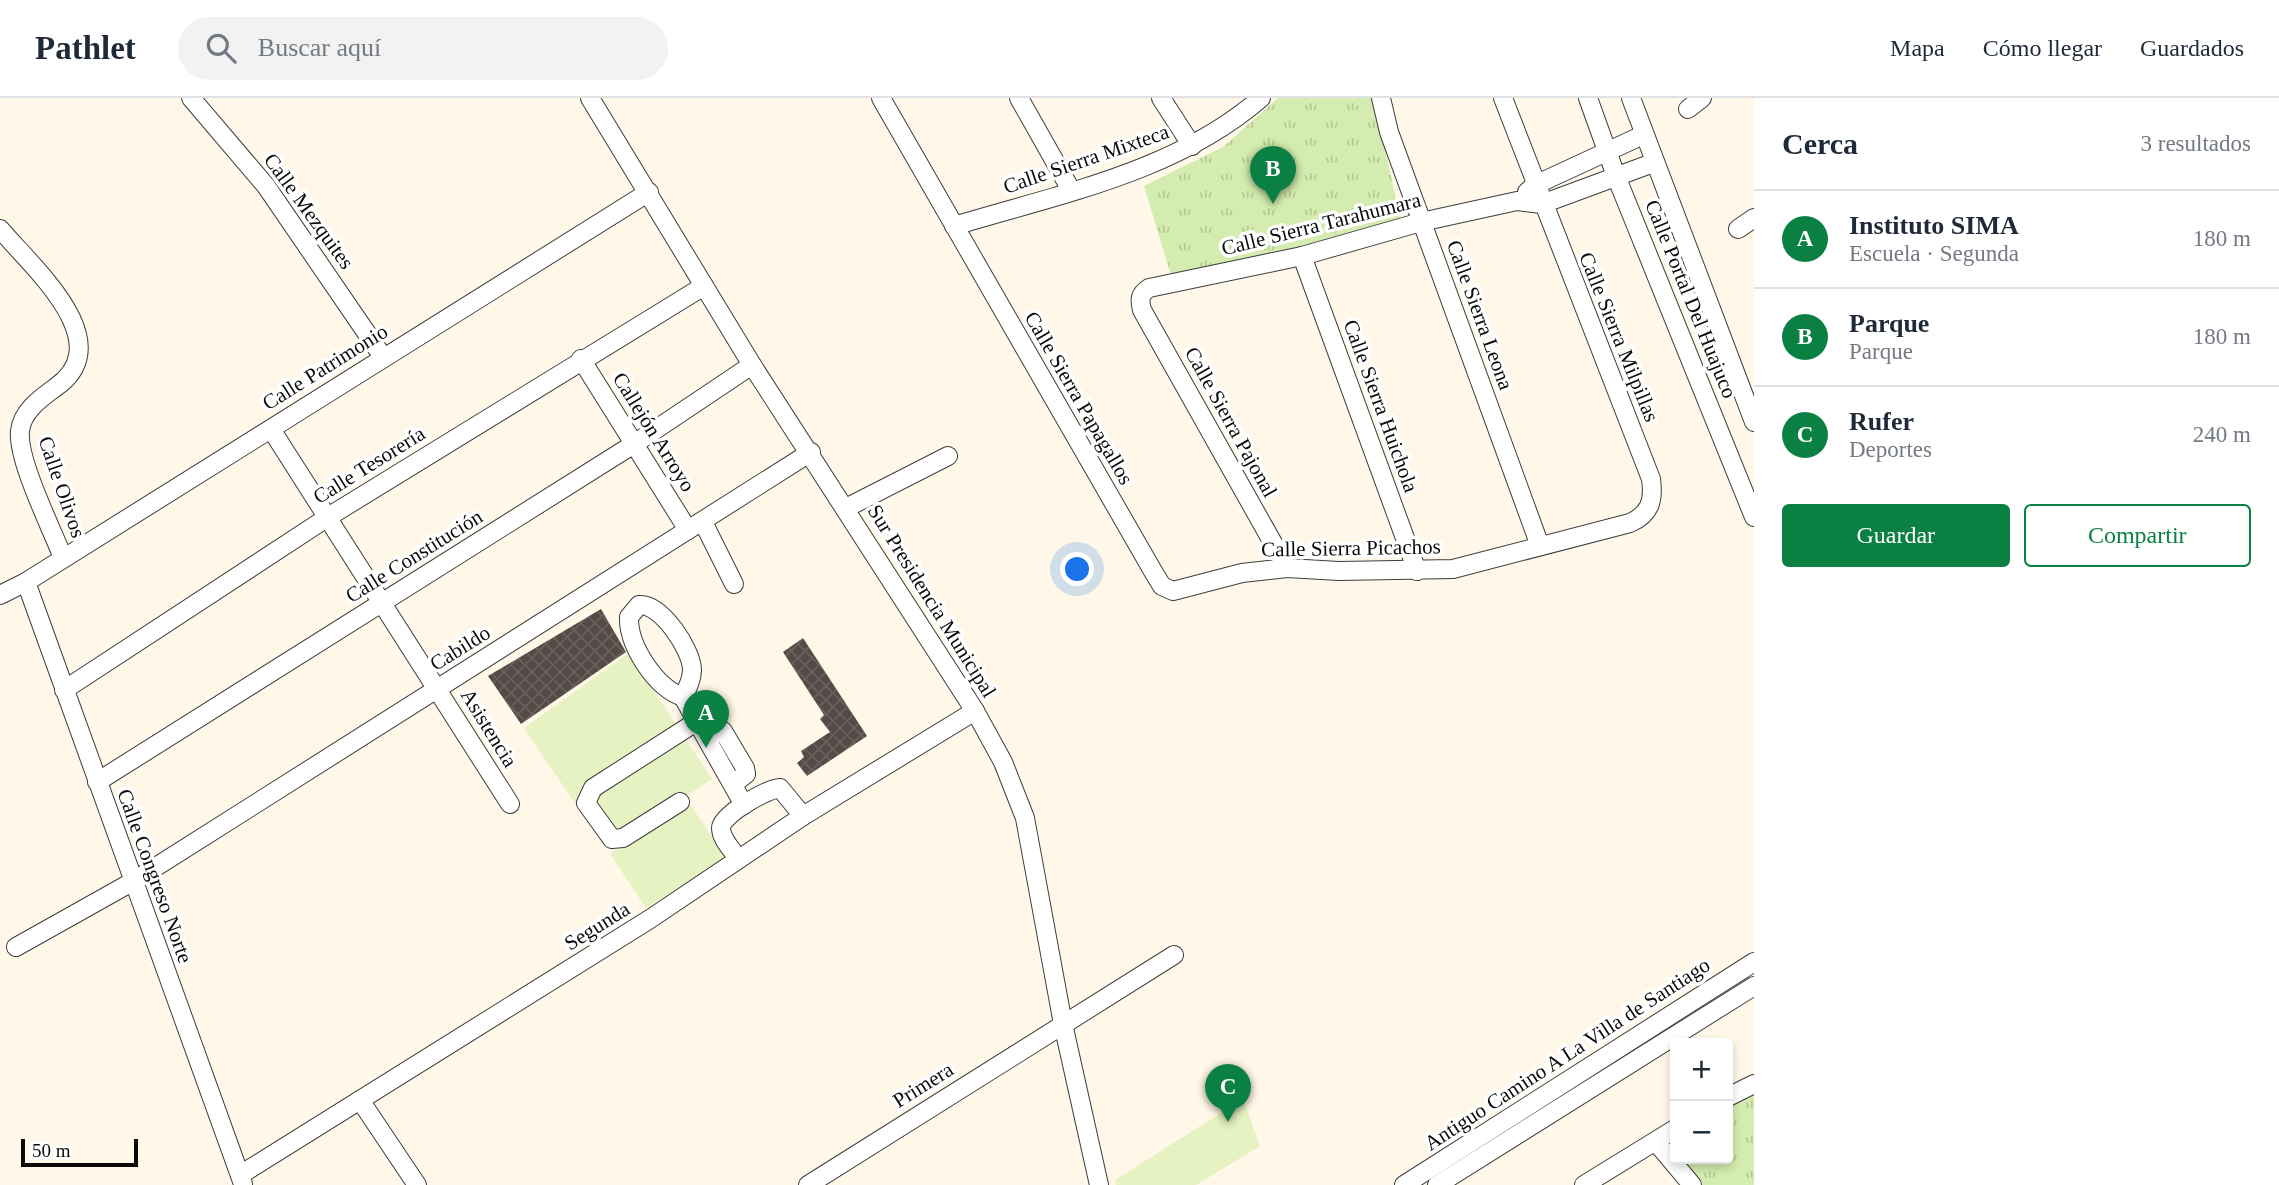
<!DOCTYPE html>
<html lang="es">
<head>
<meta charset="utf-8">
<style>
  body { margin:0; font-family:"Times New Roman",serif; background:#f2f2f3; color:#1f2937 }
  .controls { position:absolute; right:21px; bottom:21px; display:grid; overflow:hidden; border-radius:7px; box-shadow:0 4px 10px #0003 }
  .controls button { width:63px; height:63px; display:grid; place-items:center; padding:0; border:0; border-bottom:2px solid #e0e1e3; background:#fff; color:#1f2937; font:35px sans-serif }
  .scale { position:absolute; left:21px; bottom:18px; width:117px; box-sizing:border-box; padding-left:7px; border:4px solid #0a0a0a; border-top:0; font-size:19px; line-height:24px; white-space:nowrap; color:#0a0a0a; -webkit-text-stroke:5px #fff; paint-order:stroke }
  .you { position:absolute; left:1078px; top:472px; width:24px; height:24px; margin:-18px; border:5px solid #fff; border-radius:50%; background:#1a73e8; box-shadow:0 0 0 10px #1a73e833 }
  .badge { display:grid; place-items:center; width:46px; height:46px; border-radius:50%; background:#0b8043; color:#fff; font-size:23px; font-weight:700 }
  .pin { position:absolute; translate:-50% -58px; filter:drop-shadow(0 2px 4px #0008) }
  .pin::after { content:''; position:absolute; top:37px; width:24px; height:21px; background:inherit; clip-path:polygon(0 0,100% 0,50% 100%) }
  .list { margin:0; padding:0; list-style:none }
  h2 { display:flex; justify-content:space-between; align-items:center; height:91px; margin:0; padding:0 28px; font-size:30px }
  h2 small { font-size:23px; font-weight:400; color:#747a83 }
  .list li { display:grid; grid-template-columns:46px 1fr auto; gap:21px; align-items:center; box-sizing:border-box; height:98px; padding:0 28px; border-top:2px solid #e0e1e3 }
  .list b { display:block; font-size:26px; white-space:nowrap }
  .list p { margin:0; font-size:23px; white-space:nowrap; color:#747a83 }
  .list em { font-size:23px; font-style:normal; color:#747a83 }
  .actions { display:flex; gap:14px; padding:21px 28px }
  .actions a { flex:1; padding:16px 0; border:2px solid #0b8043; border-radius:7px; text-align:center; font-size:24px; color:#0b8043 }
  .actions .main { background:#0b8043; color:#fff }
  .icon { flex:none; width:38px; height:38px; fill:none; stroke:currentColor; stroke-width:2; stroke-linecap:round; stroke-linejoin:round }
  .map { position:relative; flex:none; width:1754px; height:1087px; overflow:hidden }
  header { display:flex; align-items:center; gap:42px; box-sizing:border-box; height:98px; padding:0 35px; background:#fff; border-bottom:2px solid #e0e1e3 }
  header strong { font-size:33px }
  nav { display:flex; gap:38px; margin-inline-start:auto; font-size:24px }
  .search { width:490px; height:63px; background:#f2f2f3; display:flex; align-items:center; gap:18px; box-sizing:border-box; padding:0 24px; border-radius:38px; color:#747a83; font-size:26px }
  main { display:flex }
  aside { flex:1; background:#fff }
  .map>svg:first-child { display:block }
</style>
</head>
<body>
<header>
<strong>Pathlet</strong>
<div class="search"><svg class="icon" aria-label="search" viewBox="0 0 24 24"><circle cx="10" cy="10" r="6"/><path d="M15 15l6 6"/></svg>Buscar aquí</div>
<nav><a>Mapa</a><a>Cómo llegar</a><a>Guardados</a></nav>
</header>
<main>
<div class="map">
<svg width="1754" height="1087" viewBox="0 0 1754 1087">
  <defs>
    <pattern id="park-tufts" width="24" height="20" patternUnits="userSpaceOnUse" patternTransform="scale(1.75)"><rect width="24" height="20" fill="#d4ecaf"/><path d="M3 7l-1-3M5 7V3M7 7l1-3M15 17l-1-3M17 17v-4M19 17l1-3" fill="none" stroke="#b5c995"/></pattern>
    <pattern id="building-cross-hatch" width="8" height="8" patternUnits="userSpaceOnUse" patternTransform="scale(1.75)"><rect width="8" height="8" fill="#544a46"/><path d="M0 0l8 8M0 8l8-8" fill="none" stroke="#68605c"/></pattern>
  </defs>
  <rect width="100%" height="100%" fill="#fff8e8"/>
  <!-- park -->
  <g fill="url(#park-tufts)">
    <path d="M1278 0H1374L1401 124 1172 181 1144 88 1223 49Z"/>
    <path d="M1754 988V1087H1702L1680 1061H1728V1005Z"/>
  </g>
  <!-- pitch -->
  <g fill="#e6f2c1">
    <path d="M629 555 712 681 606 751 524 630Z"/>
    <path d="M689 705 727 760 646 810 610 756Z"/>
    <path d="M1243 1001 1260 1048 1196 1087H1116L1115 1082Z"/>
  </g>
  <!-- building -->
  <g fill="url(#building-cross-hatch)">
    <path d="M601 511 626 554 521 626 488 578Z"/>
    <path d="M803 540 867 638 807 678 797 665 804 659 801 653 830 634 820 621 824 617 783 554Z"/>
  </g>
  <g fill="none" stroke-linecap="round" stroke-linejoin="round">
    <defs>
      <g id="minor">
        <path d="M191 0 266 88 383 259"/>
        <path d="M590 0 752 267 975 613 1003 664 1025 720 1063 926 1099 1087"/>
        <path d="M881 0 1154 475 1162 488 1173 493 1242 475 1287 470 1339 473 1453 471 1630 425C1650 416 1654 403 1651 381L1503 0"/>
        <path d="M1019 0 1071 92"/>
        <path d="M1161 0 1192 48"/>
        <path d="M1381 0 1389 34 1540 448"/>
        <path d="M1588 0 1616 78 1754 419"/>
        <path d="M1631 0 1754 324"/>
        <path d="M1688 11 1702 0"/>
        <path d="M1527 94 1535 87 1643 37"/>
        <path d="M954 128C1059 96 1176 74 1261 0"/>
        <path d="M0 131C32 169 120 244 56 289 41 300 22 313 20 333 17 362 52 431 63 460"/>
        <path d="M1738 131 1754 120"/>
        <path d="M1302 158 1417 473"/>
        <path d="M581 261 688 432"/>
        <path d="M271 331 510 706"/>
        <path d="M846 410 948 358"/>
        <path d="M703 424 734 486"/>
        <path d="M1287 470 1142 212C1139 201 1140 196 1149 190L1302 158 1421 124 1517 103 1542 106 1653 65"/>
        <path d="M26 484 243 1086"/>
        <path d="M0 497 26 484 649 94"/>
        <path d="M64 592 328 419 704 188"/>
        <path d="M683 599C687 591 692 582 692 572 692 552 661 505 639 507L629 519C628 548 656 590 683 599L744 707"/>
        <path d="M706 639 723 633 745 670 746 676 733 686"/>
        <path d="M97 684 634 346 752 267"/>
        <path d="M680 704 623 740 612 741 586 705 593 690 696 624"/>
        <path d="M738 760C732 752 721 741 721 730 721 717 767 691 780 690L803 718"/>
        <path d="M16 849 132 784 811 354"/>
        <path d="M1728 999 1754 986"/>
        <path d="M360 1002 417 1087"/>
        <path d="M1656 1044 1692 1087"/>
        <path d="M240 1077 650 821 803 718 975 613"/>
        <path d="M808 1087 1174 857"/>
        <path d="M1404 1087 1754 864"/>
        <path d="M1437 1087 1754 888"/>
        <path d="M1584 1087 1675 1031"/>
      </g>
    </defs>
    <!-- minor casing -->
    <use href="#minor" stroke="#3d3d3d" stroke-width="20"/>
    <!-- minor -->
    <use href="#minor" stroke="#fff" stroke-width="18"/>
  </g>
  <g text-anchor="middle" stroke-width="7" stroke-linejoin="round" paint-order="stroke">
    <!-- street labels -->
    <g font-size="21" fill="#0a0a0a" stroke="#fff">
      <text transform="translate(1086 61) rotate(-19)" y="7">Calle Sierra Mixteca</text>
      <text transform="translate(309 113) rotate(54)" y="7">Calle Mezquites</text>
      <text transform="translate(1321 126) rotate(-14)" y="7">Calle Sierra Tarahumara</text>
      <text transform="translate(1691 201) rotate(68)" y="7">Calle Portal Del Huajuco</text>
      <text transform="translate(1480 217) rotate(70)" y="7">Calle Sierra Leona</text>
      <text transform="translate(1619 239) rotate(68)" y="7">Calle Sierra Milpillas</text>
      <text transform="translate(325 269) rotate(-32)" y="7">Calle Patrimonio</text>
      <text transform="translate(1079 300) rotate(60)" y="7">Calle Sierra Papagallos</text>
      <text transform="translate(1381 308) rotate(70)" y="7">Calle Sierra Huichola</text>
      <text transform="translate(1231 324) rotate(61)" y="7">Calle Sierra Pajonal</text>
      <text transform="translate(654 334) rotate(58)" y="7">Callejón Arroyo</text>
      <text transform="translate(369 367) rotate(-32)" y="7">Calle Tesorería</text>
      <text transform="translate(62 389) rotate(71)" y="7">Calle Olivos</text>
      <text transform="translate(1351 450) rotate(-1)" y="7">Calle Sierra Picachos</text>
      <text transform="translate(414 458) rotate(-32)" y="7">Calle Constitución</text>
      <text transform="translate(932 503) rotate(58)" y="7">Sur Presidencia Municipal</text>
      <text transform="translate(460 550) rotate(-32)" y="7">Cabildo</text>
      <text transform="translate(489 630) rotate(58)" y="7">Asistencia</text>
      <text transform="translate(155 778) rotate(70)" y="7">Calle Congreso Norte</text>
      <text transform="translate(597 828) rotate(-32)" y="7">Segunda</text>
      <text transform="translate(1567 956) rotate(-33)" y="7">Antiguo Camino A La Villa de Santiago</text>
      <text transform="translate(923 987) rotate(-32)" y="7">Primera</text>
    </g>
  </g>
</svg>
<div class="controls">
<button>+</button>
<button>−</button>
</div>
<div class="scale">50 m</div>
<div class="you"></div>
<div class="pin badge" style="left:706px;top:650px">A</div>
<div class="pin badge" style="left:1273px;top:106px">B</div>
<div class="pin badge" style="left:1228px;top:1024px">C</div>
</div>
<aside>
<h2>Cerca<small>3 resultados</small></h2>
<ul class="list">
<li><span class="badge">A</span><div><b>Instituto SIMA</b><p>Escuela · Segunda</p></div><em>180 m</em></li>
<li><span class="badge">B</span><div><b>Parque</b><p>Parque</p></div><em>180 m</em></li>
<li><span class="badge">C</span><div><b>Rufer</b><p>Deportes</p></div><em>240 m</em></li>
</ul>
<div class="actions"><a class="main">Guardar</a><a>Compartir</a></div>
</aside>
</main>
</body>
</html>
